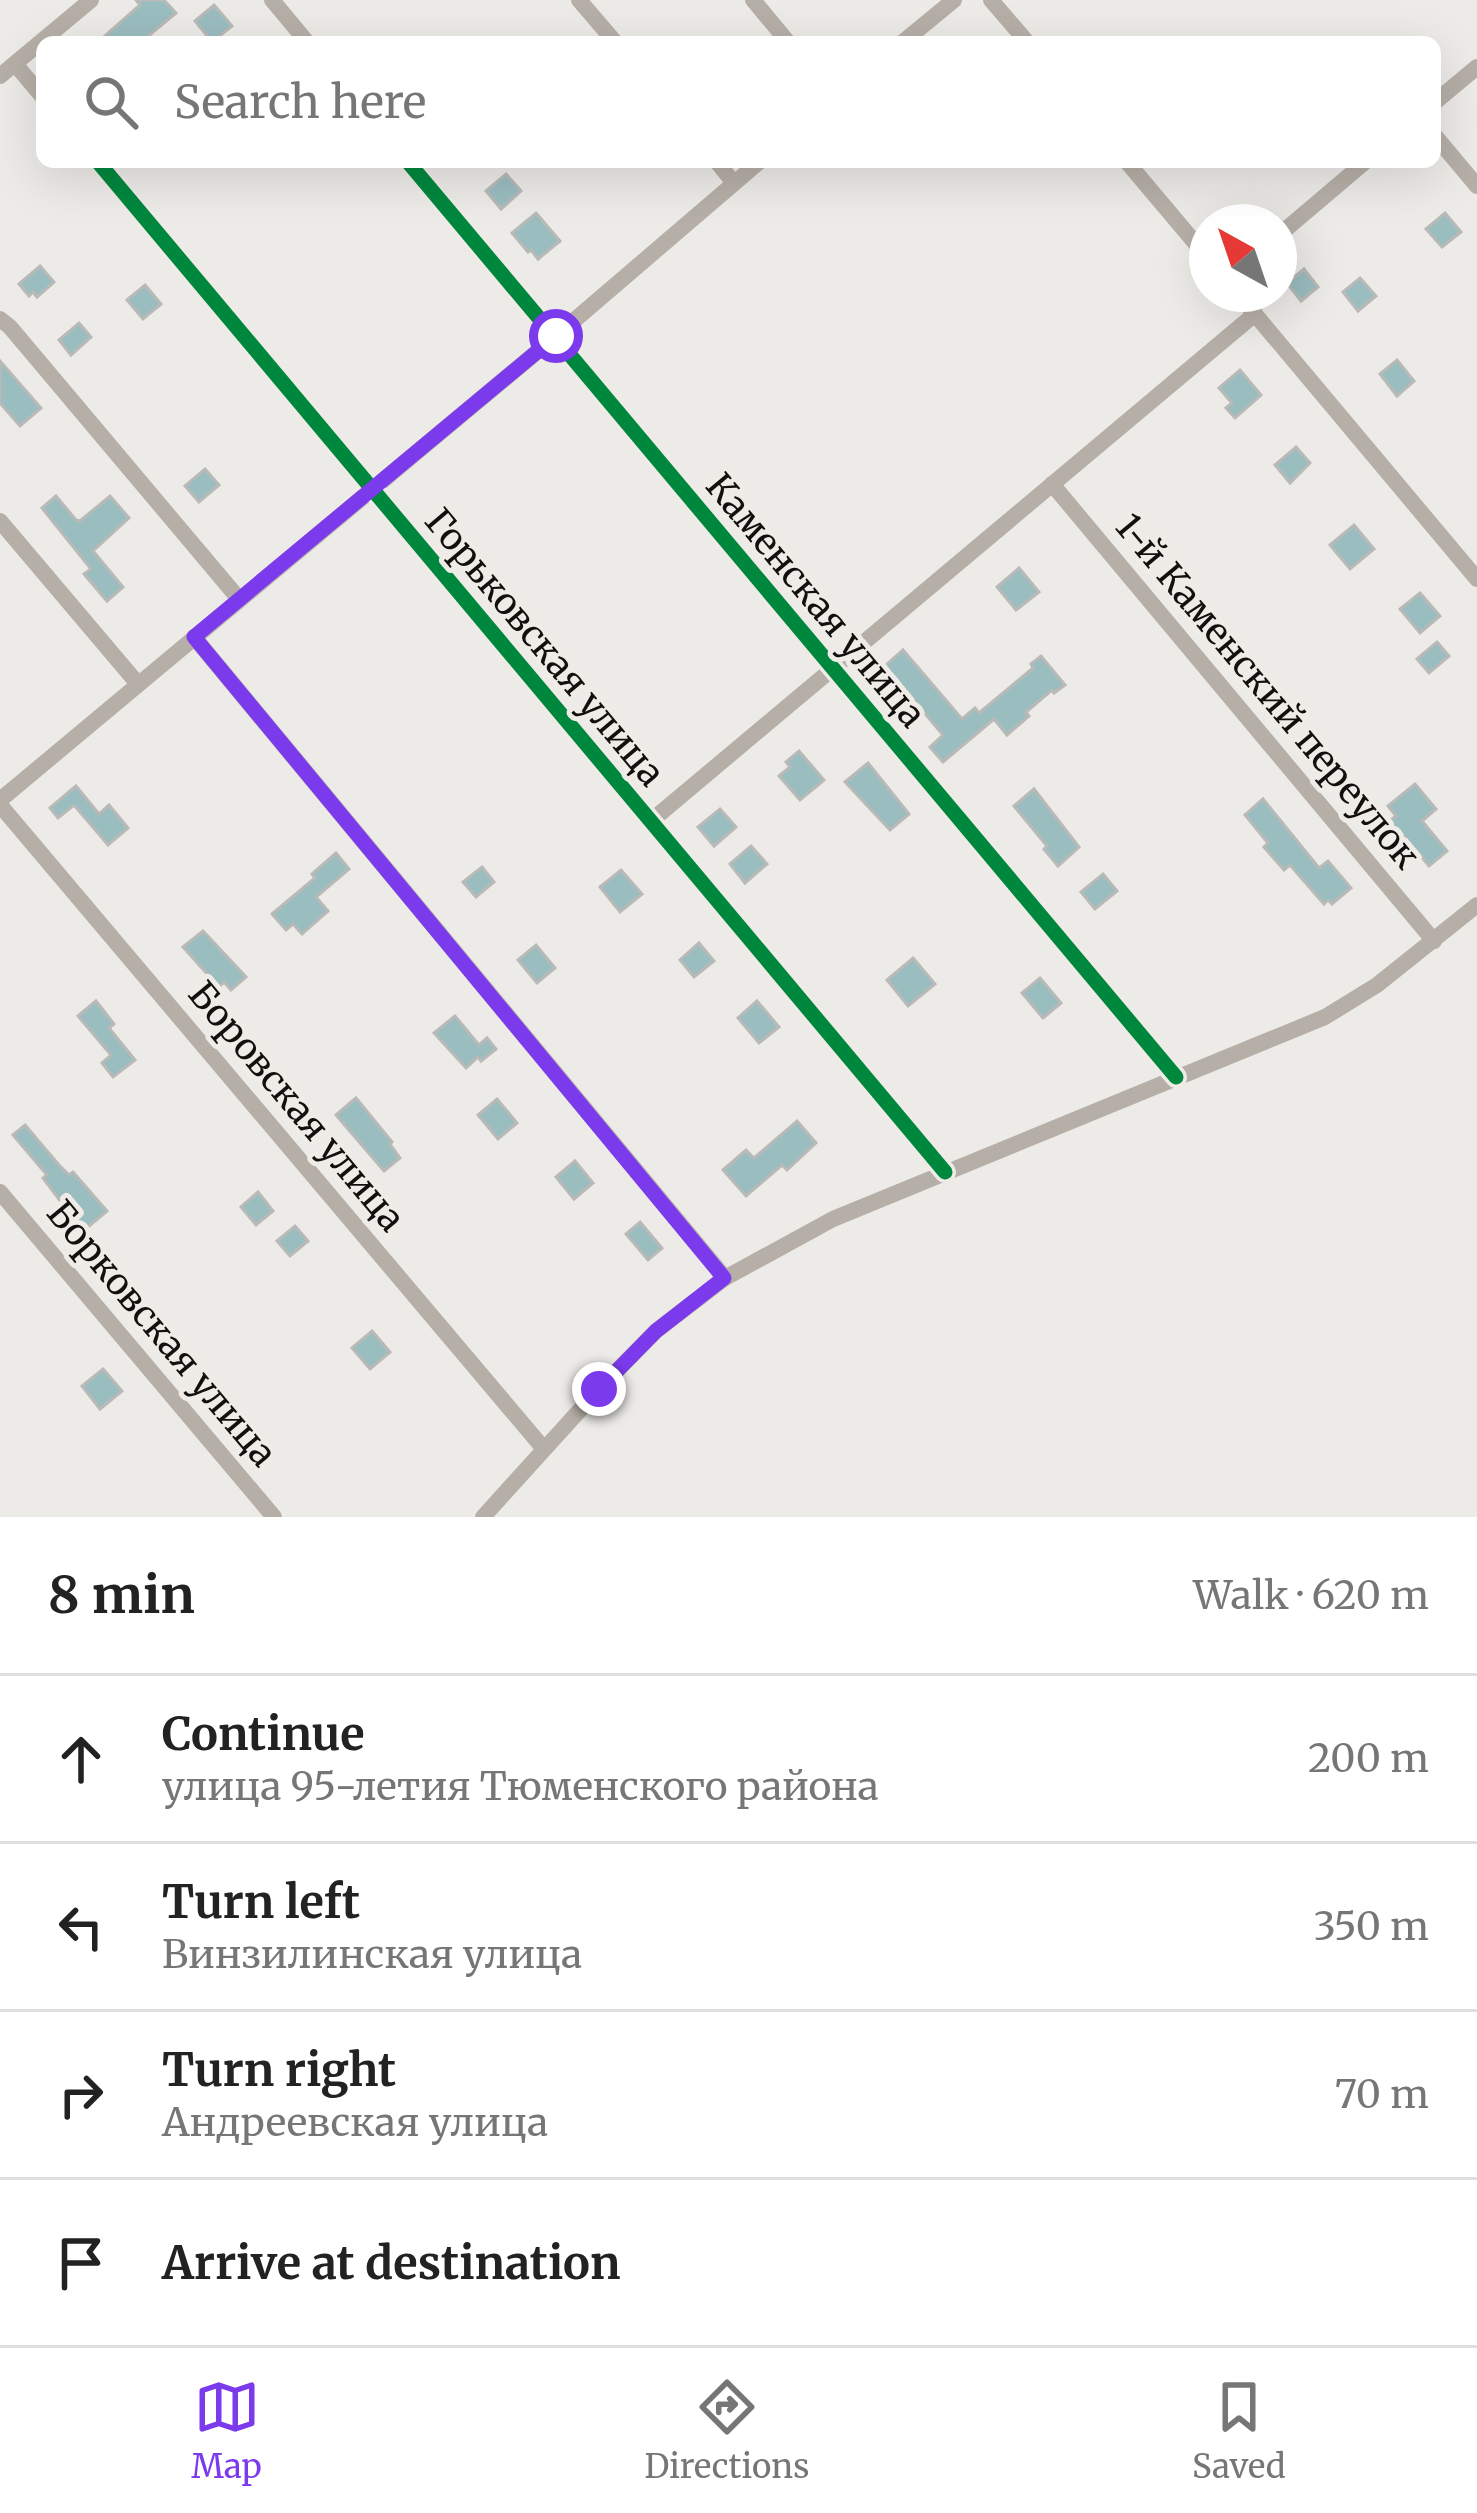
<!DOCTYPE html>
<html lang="en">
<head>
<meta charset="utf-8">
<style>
  body { margin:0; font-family:Merriweather,serif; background:#f2f2f2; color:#222 }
  .compass { position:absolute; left:1189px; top:204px; width:108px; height:108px; border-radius:50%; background:#fff; box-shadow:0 12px 48px #0002; rotate:320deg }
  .stop { position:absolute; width:36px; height:36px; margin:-27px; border:9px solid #7c3aed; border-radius:50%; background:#fff }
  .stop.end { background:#7c3aed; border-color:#fff; box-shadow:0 3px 12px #0008 }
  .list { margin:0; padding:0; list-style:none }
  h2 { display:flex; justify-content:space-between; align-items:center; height:156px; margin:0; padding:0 48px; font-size:51px }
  h2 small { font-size:39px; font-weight:400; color:#767676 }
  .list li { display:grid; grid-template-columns:78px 1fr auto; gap:36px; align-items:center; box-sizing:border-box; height:168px; padding:0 48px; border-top:3px solid #e0e0e0 }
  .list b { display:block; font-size:45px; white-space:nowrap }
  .list p { margin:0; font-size:39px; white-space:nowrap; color:#767676 }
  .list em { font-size:39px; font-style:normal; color:#767676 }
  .icon { flex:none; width:66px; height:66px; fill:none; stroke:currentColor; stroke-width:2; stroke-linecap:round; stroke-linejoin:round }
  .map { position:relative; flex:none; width:1477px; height:1517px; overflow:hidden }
  .search { position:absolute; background:#fff; box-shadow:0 12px 48px #0002; left:36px; right:36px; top:36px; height:132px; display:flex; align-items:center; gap:30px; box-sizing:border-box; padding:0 42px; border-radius:18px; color:#767676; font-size:45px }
  .sheet { height:828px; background:#fff }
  nav { display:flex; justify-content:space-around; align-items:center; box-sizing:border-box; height:168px; border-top:3px solid #e0e0e0; background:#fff; font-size:33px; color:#767676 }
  nav a { display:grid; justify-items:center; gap:6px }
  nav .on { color:#7c3aed }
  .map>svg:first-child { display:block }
</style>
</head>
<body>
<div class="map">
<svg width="1477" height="1517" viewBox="0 0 1477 1517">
  <rect width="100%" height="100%" fill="#edebe8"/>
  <!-- building -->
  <g fill="#9abdbf" stroke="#b9bab8" stroke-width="3">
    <path d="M136 0H164L176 13 141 42H98L140 5Z"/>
    <path d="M214 5 232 26 212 42 195 21Z"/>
    <path d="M506 174 521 191 501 209 486 191Z"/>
    <path d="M536 213 560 241 538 259 531 250 528 252 512 233Z"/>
    <path d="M1445 213 1461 232 1442 247 1426 229Z"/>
    <path d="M40 266 54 282 37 297 33 292 29 296 19 284Z"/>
    <path d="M1304 269 1318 287 1301 301 1287 283Z"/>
    <path d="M1360 278 1376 296 1358 311 1343 292Z"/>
    <path d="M145 285 161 304 143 319 127 300Z"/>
    <path d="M79 323 91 337 71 355 59 340Z"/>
    <path d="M1397 360 1414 381 1397 396 1380 374Z"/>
    <path d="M0 361 41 408 20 426 0 403Z"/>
    <path d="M1240 370 1261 395 1235 418 1226 408 1232 403 1219 388Z"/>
    <path d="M1296 447 1310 463 1290 483 1275 465Z"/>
    <path d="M205 469 219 485 199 502 185 486Z"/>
    <path d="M56 496 76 520 80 521 110 496 129 518 93 551 123 587 107 601 84 574 91 569 42 508Z"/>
    <path d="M1354 525 1374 549 1350 569 1330 545Z"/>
    <path d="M1019 568 1039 592 1016 610 997 587Z"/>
    <path d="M1420 593 1440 616 1420 633 1400 609Z"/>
    <path d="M1437 642 1449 656 1429 673 1417 659Z"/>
    <path d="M903 650 962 719 975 708 979 713 1033 668 1031 664 1041 656 1065 685 1054 693 1052 690 1026 712 1029 716 1007 735 994 719 943 762 930 747 943 735 885 666Z"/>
    <path d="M799 751 824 780 800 800 779 776 790 767 786 762Z"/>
    <path d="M868 763 909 814 890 830 845 782Z"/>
    <path d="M1415 784 1436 809 1422 821 1447 851 1429 866 1404 836 1401 838 1388 822 1396 816 1388 806Z"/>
    <path d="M76 786 99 814 109 805 128 828 108 845 74 805 58 818 50 808Z"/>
    <path d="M1034 789 1079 847 1058 866 1044 849 1047 846 1014 806Z"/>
    <path d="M1263 799 1319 868 1328 861 1351 888 1332 904 1328 900 1324 904 1290 865 1284 870 1264 847 1268 843 1245 815Z"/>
    <path d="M720 809 736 827 714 846 698 827Z"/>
    <path d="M751 846 767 864 745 883 730 864Z"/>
    <path d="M336 853 349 869 316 897 328 911 302 934 293 924 286 930 272 914 315 878 312 874Z"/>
    <path d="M482 867 494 882 476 897 463 882Z"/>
    <path d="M621 870 642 894 620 912 600 887Z"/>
    <path d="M1103 874 1117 891 1095 909 1081 892Z"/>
    <path d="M203 931 246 977 231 990 224 982 219 987 183 947Z"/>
    <path d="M699 943 714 961 694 977 680 960Z"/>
    <path d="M536 945 555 968 537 983 518 960Z"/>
    <path d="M913 958 935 984 908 1006 887 980Z"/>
    <path d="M1040 978 1061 1003 1043 1018 1022 993Z"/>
    <path d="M96 1001 114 1024 109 1028 135 1060 113 1077 102 1063 111 1055 78 1016Z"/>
    <path d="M757 1001 779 1027 759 1043 738 1018Z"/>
    <path d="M455 1016 479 1045 487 1038 496 1049 481 1061 478 1057 466 1068 434 1033Z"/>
    <path d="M356 1098 392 1142 390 1144 400 1158 384 1171 336 1115Z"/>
    <path d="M497 1099 517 1123 498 1139 478 1115Z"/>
    <path d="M797 1121 816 1143 787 1170 782 1165 746 1196 723 1170 746 1150 754 1158Z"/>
    <path d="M25 1125 59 1165 69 1175 73 1172 107 1211 83 1231 43 1178 47 1175 13 1135Z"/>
    <path d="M575 1161 593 1183 574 1199 556 1177Z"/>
    <path d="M258 1192 273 1211 256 1225 241 1207Z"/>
    <path d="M640 1222 662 1248 648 1260 626 1234Z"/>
    <path d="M295 1226 308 1241 290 1256 277 1241Z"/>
    <path d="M372 1331 390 1352 370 1369 352 1348Z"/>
    <path d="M103 1369 122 1391 100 1409 82 1386Z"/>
  </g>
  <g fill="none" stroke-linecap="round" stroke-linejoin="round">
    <!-- minor -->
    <g stroke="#b6afa7" stroke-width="16">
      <path d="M272 0 307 42"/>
      <path d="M579 0 615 42"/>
      <path d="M753 0 788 42"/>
      <path d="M991 0 1027 42"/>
      <path d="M903 42 954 0"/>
      <path d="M15 64 42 96"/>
      <path d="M0 76 91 0"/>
      <path d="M1435 102 1477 67"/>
      <path d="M1435 136 1477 186"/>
      <path d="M98 162 945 1172"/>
      <path d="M408 162 1176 1077"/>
      <path d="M717 162 734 183"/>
      <path d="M1127 162 1207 257"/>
      <path d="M1279 235 1365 162"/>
      <path d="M1238 294 1477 579"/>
      <path d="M0 319 10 327 239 599"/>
      <path d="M1052 484 1434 941"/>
      <path d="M0 521 138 684"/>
      <path d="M194 637 725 1278"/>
      <path d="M0 800 556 336 759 162"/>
      <path d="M0 805 544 1449"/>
      <path d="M651 821 1255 314"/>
      <path d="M0 1192 274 1517"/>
      <path d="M483 1517 599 1389 656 1331 725 1278 833 1219 1325 1017 1377 985 1477 905"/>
    </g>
    <defs>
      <g id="cycleway">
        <path d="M98 162 945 1172"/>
        <path d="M408 162 1176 1077"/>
      </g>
    </defs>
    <!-- cycleway casing -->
    <use href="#cycleway" stroke="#efebe6" stroke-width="22"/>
    <!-- cycleway -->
    <use href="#cycleway" stroke="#00873e" stroke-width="15"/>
  </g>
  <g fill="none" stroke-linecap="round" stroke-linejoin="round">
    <!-- route -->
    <path stroke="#7c3aed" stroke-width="15" d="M556 336 194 637 724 1278 656 1331 599 1389"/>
  </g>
  <g text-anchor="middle" stroke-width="10" stroke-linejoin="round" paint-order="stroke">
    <!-- street labels -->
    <g font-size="36" fill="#11100e" stroke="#efebe6">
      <text transform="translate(816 600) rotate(50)" y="13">Каменская улица</text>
      <text transform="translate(545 647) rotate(50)" y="13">Горьковская улица</text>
      <text transform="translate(1268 691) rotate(50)" y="13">1-й Каменский переулок</text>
      <text transform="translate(297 1106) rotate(50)" y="13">Боровская улица</text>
      <text transform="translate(162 1333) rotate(50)" y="13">Борковская улица</text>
    </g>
  </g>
</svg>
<svg class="compass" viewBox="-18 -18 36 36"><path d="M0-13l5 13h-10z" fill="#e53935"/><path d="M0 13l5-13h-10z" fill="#767676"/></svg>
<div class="stop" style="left:556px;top:336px"></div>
<div class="stop end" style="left:599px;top:1389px"></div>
<div class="search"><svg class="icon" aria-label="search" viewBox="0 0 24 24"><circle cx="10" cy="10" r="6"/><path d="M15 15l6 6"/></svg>Search here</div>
</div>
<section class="sheet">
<h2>8 min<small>Walk · 620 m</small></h2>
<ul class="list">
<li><svg class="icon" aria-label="ahead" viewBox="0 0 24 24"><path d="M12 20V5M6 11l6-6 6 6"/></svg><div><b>Continue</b><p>улица 95-летия Тюменского района</p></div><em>200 m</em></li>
<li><svg class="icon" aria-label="left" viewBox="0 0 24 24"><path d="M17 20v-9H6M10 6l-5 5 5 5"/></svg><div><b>Turn left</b><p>Винзилинская улица</p></div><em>350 m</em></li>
<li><svg class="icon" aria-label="right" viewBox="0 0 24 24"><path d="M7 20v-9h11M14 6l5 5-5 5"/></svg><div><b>Turn right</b><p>Андреевская улица</p></div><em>70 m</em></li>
<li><svg class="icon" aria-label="arrive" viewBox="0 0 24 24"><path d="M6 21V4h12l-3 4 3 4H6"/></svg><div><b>Arrive at destination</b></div></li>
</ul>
</section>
<nav>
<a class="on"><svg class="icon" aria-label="map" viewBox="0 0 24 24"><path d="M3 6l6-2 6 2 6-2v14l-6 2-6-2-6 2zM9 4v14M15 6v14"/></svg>Map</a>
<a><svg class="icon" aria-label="directions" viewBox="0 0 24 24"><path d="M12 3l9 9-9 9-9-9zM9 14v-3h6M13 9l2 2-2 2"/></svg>Directions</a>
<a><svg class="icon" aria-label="saved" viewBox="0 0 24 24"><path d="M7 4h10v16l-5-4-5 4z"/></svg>Saved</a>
</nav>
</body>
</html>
